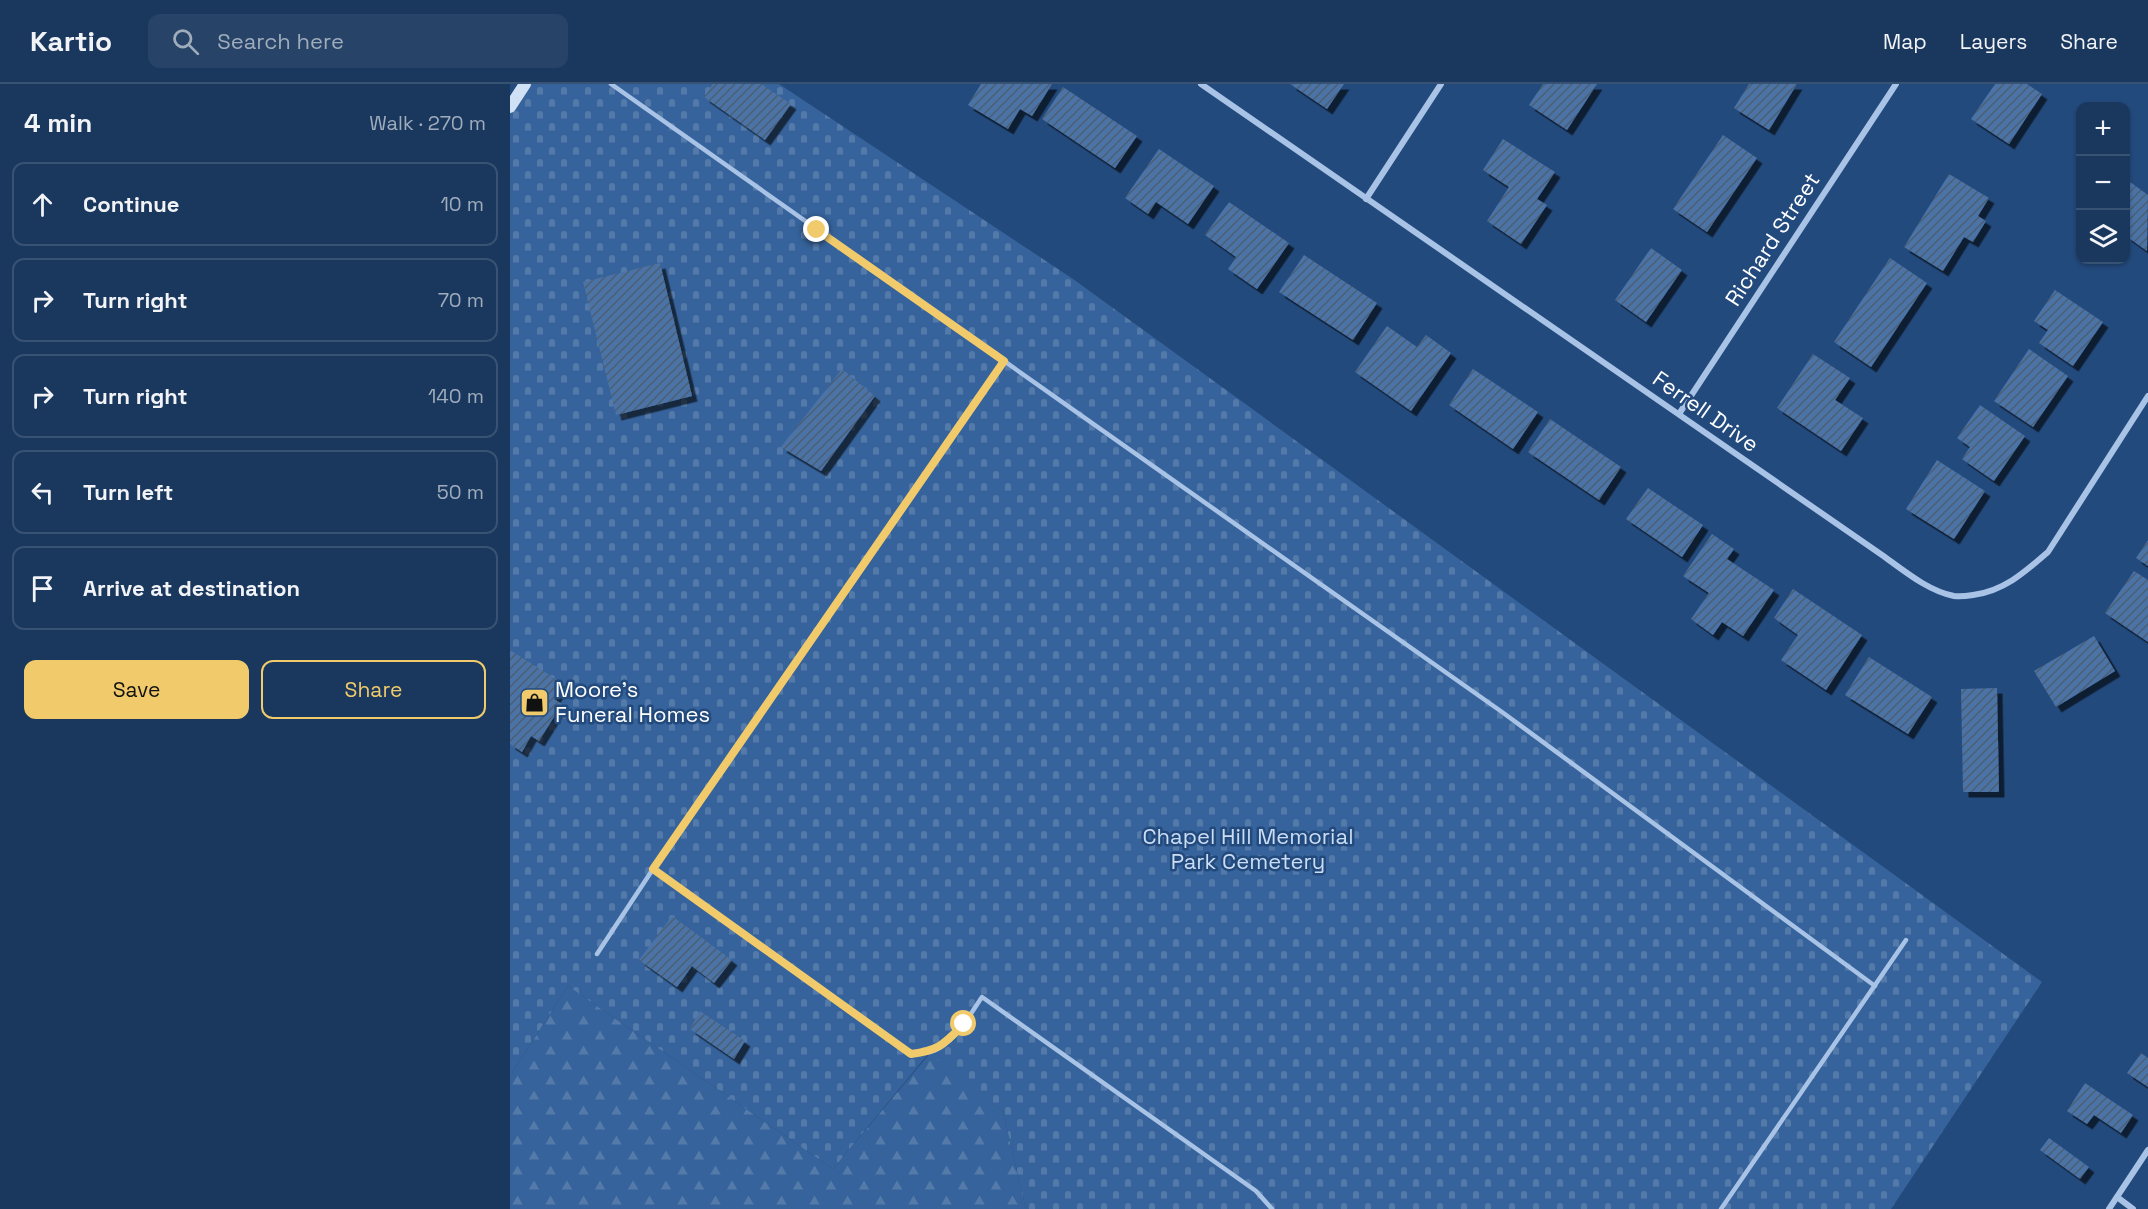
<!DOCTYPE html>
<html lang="en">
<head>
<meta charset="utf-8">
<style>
  body { margin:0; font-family:"Space Grotesk",sans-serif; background:#274367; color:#f1f3f6 }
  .controls { position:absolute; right:18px; top:18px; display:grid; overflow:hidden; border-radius:12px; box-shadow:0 2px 4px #0004 }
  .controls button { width:54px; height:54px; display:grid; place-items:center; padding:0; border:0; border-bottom:2px solid #385273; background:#1a385e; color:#f1f3f6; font:30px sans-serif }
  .stop { position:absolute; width:18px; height:18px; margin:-14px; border:4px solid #f1cb6b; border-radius:50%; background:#fff }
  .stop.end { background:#f1cb6b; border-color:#fff; box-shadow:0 2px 6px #0008 }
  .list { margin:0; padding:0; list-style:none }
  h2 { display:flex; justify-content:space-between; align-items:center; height:78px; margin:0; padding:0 24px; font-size:26px }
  h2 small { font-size:20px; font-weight:400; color:#9facbc }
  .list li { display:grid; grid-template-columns:39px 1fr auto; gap:18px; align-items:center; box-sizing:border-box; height:84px; margin:0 12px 12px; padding:0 12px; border:2px solid #385273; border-radius:12px }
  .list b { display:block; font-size:22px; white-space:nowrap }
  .list em { font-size:20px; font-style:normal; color:#9facbc }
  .actions { display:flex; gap:12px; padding:18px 24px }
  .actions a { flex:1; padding:14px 0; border:2px solid #f1cb6b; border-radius:12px; text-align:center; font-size:21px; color:#f1cb6b }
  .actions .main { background:#f1cb6b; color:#111 }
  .icon { flex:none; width:33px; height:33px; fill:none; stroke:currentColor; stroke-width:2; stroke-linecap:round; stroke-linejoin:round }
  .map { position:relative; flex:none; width:1638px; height:1125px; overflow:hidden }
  header { display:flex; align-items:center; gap:36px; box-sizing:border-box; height:84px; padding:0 30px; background:#1a385e; border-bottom:2px solid #385273 }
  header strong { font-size:28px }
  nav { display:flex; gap:33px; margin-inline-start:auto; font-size:21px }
  .search { width:420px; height:54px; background:#274367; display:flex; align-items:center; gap:15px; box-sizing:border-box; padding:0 21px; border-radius:12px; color:#9facbc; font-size:22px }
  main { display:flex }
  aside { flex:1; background:#1a385e }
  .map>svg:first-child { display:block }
</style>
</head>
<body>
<header>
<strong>Kartio</strong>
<div class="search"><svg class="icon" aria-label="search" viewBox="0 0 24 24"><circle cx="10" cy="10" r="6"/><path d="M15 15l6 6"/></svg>Search here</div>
<nav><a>Map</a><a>Layers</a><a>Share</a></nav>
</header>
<main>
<aside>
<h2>4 min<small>Walk · 270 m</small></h2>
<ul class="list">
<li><svg class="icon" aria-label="ahead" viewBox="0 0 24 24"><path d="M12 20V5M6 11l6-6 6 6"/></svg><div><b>Continue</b></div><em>10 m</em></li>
<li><svg class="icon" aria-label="right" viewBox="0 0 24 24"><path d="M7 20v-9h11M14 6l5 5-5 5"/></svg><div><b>Turn right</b></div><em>70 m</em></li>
<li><svg class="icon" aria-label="right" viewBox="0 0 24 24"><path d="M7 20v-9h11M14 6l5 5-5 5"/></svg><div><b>Turn right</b></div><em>140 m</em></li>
<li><svg class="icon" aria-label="left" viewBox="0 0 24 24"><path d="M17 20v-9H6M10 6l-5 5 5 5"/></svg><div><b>Turn left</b></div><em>50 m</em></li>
<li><svg class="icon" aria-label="arrive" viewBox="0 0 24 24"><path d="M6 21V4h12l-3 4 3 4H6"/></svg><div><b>Arrive at destination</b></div></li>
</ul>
<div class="actions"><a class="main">Save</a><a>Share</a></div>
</aside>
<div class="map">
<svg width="1638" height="1125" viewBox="0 0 1638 1125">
  <defs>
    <pattern id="forest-firs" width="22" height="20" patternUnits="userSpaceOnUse" patternTransform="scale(1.5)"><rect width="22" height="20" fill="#36639b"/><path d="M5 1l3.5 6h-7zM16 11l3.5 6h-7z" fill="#547aaa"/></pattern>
    <pattern id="cemetery-stones" width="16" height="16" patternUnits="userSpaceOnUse" patternTransform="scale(1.5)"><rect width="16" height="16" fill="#36639b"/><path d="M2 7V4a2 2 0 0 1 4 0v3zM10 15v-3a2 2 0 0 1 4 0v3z" fill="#547aaa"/></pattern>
    <pattern id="building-hatch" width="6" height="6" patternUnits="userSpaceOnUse" patternTransform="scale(1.5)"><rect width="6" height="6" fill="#4b73a6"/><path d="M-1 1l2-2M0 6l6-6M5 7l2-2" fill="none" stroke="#4c5e74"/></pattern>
    <filter id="shadow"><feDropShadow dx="5.5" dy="5.5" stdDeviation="0" flood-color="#0009"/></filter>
  </defs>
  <rect width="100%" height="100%" fill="#234a7d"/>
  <!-- forest -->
  <path fill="url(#forest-firs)" d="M58 902 323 1085 421 968 493 1028 516 1125H0V992Z"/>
  <!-- cemetery -->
  <path fill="url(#cemetery-stones)" d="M15 0H269L563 195 1532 898 1381 1125H516L493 1028 419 969 323 1085 58 902 0 992V23Z"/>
  <!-- building -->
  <g fill="url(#building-hatch)" filter="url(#shadow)">
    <path d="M203 0H251L281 20 255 56 194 13Z"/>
    <path d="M471 0H542L522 32 510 25 498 45 458 21Z"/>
    <path d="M780 0H834L817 25Z"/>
    <path d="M1033 0H1087L1057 46 1019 21Z"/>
    <path d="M1239 0H1287L1259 46 1224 24Z"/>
    <path d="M1485 0H1517L1532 10 1499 60 1461 35Z"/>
    <path d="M553 3 627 52 605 84 532 35Z"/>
    <path d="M1213 51 1247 74 1197 148 1163 125Z"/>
    <path d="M993 55 1045 88 1027 115 1037 121 1011 160 977 137 999 103 973 86Z"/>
    <path d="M649 65 704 102 678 140 646 118 638 130 615 114Z"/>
    <path d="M1439 90 1479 114 1468 132 1476 137 1463 158 1454 153 1433 187 1394 163Z"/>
    <path d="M1616 95 1638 111 1637 167 1616 152Z"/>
    <path d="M719 118 779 159 747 205 718 185 726 173 695 151Z"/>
    <path d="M1141 164 1172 186 1136 238 1105 216Z"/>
    <path d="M794 171 867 219 843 256 769 208Z"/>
    <path d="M1380 174 1417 199 1361 283 1324 258Z"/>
    <path d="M150 179 182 312 106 331 73 198Z"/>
    <path d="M1545 206 1593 238 1563 282 1529 259 1538 246 1524 237Z"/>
    <path d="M877 242 907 263 916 251 941 269 901 327 845 288Z"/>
    <path d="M1519 265 1558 292 1523 343 1484 317Z"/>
    <path d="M1303 270 1340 294 1325 316 1353 334 1331 367 1267 324Z"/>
    <path d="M332 285 365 312 311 387 271 363Z"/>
    <path d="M963 285 1028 328 1003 365 939 321Z"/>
    <path d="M1470 321 1515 352 1484 397 1452 375 1460 363 1447 354Z"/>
    <path d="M1040 335 1111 383 1089 416 1018 368Z"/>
    <path d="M1427 376 1475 407 1444 455 1396 425Z"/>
    <path d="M1138 404 1193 441 1172 473 1116 435Z"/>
    <path d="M1202 450 1224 465 1217 475 1264 506 1233 552 1212 538 1203 551 1181 535 1199 509 1173 492Z"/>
    <path d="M1638 456V482L1626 474Z"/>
    <path d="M1624 487 1638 496V558L1595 529Z"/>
    <path d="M1283 505 1352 551 1316 606 1271 576 1288 551 1264 534Z"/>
    <path d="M1584 552 1605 587 1546 623 1524 587Z"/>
    <path d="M0 566 54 600 44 615 52 620 29 657 21 652 12 668 0 660Z"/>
    <path d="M1359 573 1422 613 1398 650 1335 611Z"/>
    <path d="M1487 604 1489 708H1453L1451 605Z"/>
    <path d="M162 832 222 876 204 899 182 882 167 903 129 876Z"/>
    <path d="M190 927 235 957 224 975 180 945Z"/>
    <path d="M1631 969 1638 974V1003L1617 989Z"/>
    <path d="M1575 999 1623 1031 1611 1049 1584 1031 1577 1040 1557 1027Z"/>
    <path d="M1539 1054 1579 1083 1570 1095 1530 1066Z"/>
  </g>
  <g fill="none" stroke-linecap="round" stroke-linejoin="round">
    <!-- lane -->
    <g stroke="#a8c3e6" stroke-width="4.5">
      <path d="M101 0 992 628 1365 902"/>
      <path d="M143 785 401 970C407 969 414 969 420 968 444 961 459 932 472 913L746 1107 762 1125"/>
      <path d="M87 870 143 785 494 277"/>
      <path d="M1211 1125 1396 856"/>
    </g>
    <!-- street -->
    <g stroke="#a8c3e6" stroke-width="6">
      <path d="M691 0 1372 471C1393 486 1418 507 1444 512 1450 513 1457 512 1463 511 1494 507 1515 488 1538 468L1638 312"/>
      <path d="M856 115 931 0"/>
      <path d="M1169 330 1386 0"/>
      <path d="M1607 1113 1623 1125"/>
      <path d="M1599 1125 1638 1066"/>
    </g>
    <!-- secondary -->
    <path stroke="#d1e1f5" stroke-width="12" d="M0 23 15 0"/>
  </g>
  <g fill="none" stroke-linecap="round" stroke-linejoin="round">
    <!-- route -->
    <path stroke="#f1cb6b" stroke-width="8" d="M307 146 494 277 143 785 401 970C430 966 434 960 454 940"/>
  </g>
  <!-- icons -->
  <defs>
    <symbol id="shop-square" viewBox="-11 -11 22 22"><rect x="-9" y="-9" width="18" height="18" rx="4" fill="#f1cb6b" stroke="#234a7d"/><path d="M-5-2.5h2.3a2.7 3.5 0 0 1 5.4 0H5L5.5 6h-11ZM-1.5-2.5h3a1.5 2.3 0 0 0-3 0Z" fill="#111"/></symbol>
  </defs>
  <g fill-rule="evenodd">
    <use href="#shop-square" x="8" y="602" width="33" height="33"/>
  </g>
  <g text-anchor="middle" stroke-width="5" stroke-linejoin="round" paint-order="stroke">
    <!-- street labels -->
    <g font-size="22" fill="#fff" stroke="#234a7d">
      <text transform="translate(1262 155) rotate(-57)" y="8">Richard Street</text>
      <text transform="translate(1196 327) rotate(35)" y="8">Ferrell Drive</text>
    </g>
    <!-- poi labels -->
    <g font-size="22" fill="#fff" stroke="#234a7d" text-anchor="start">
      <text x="45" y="613">Moore's<tspan x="45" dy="25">Funeral Homes</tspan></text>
    </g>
    <!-- park labels -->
    <g font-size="22" fill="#cbddf5" stroke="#234a7d">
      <text x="738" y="760">Chapel Hill Memorial<tspan x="738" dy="25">Park Cemetery</tspan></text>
    </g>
  </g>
</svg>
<div class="controls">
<button>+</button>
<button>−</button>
<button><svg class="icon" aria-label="layers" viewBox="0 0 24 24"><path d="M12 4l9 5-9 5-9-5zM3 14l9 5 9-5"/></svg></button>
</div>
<div class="stop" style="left:454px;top:940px"></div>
<div class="stop end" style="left:307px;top:146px"></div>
</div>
</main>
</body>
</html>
